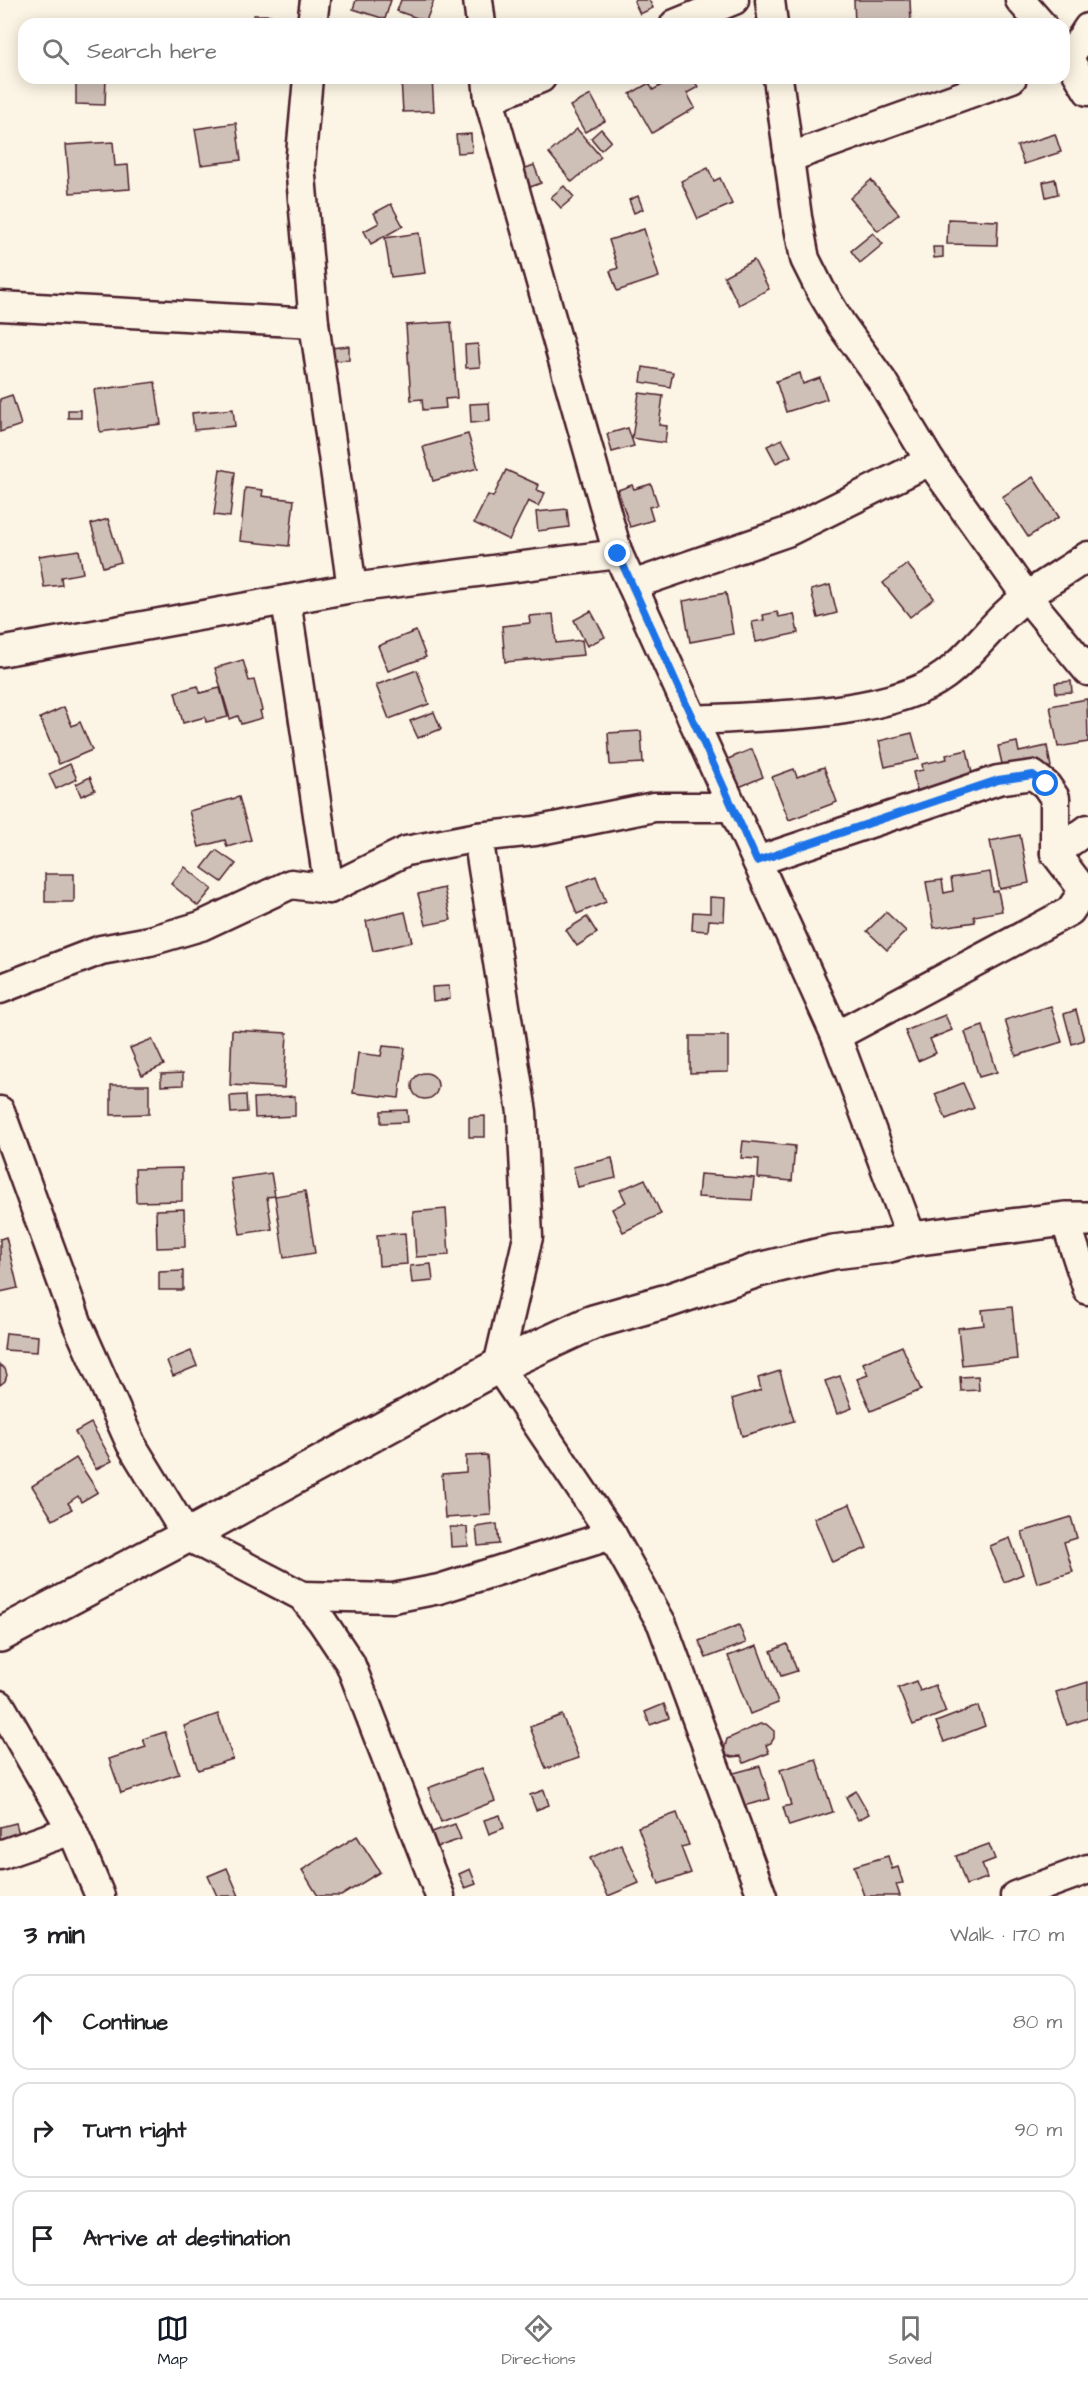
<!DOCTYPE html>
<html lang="en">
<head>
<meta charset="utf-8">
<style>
  body { margin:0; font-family:"Architects Daughter",sans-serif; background:#f2f2f2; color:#202124 }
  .stop { position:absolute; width:18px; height:18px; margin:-14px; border:4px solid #1a73e8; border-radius:50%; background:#fff }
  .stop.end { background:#1a73e8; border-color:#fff; box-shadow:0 2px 6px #0008 }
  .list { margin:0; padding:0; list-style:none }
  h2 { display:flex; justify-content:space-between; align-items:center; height:78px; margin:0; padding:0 24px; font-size:26px }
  h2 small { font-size:20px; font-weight:400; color:#757577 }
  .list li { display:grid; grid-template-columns:39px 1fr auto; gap:18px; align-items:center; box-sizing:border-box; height:96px; margin:0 12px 12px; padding:0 12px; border:2px solid #e0e0e0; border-radius:18px }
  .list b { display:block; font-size:22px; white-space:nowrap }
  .list em { font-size:20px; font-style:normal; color:#757577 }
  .icon { flex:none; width:33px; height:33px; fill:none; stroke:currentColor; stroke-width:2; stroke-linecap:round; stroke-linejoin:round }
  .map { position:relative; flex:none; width:1088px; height:1896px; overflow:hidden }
  .search { position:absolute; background:#fff; box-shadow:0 3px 15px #0003; left:18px; right:18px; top:18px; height:66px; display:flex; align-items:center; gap:15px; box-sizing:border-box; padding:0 21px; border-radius:18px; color:#757577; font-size:22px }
  .sheet { height:402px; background:#fff }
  nav { display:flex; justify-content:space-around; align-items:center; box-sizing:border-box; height:84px; border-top:2px solid #e0e0e0; background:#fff; font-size:16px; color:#757577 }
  nav a { display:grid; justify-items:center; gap:3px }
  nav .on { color:#111827 }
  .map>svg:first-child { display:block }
</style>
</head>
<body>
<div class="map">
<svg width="1088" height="1896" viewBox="0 0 1088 1896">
  <rect width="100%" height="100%" fill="#fcf5e5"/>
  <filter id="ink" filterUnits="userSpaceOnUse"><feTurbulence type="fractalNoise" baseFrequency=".0167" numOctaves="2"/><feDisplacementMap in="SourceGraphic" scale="12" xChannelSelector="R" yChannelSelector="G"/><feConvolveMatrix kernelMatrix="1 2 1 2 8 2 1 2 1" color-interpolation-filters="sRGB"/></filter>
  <g filter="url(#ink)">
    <!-- building -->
    <g fill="#cfc0b7" stroke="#4a1f2b" stroke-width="1.5">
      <path d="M356 0H391L385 19 353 9Z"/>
      <path d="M401 0H434L426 21 397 11Z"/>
      <path d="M636 0H649L653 8 640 14 634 1Z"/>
      <path d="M854 0H910L911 23 855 24Z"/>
      <rect x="254" y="15" width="17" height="9"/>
      <path d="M76 78H106L105 105 76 104Z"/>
      <path d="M432 78 434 111 403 112 401 79Z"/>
      <path d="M674 78H693L698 87 687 93 695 108 652 133 630 94 649 83 653 90Z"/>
      <path d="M591 95 605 121 585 132 570 106Z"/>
      <path d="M236 123 241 160 201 165 195 129Z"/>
      <path d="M577 129 601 157 572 182 549 153Z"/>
      <path d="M601 129 611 141 601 150 591 138Z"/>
      <path d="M471 134 472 152 458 153 456 135Z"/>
      <path d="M1055 134 1061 152 1024 164 1017 146Z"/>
      <path d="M113 142 115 166 128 165 130 189 70 193 66 145Z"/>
      <path d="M534 165 541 183 525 189 518 171Z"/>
      <path d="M708 168 714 181 720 178 732 204 698 219 681 181Z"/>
      <path d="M1055 179 1058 194 1046 197 1043 182Z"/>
      <path d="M871 180 899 214 878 231 850 198Z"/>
      <path d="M564 186 574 197 561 208 551 197Z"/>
      <path d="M638 196 643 209 634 213 629 200Z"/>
      <path d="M391 204 403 226 371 244 364 231 379 223 374 213Z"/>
      <path d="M948 219 998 221 997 245 947 244Z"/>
      <path d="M644 229 659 277 617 291 610 271 618 268 609 240Z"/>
      <path d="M419 233 425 273 391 277 385 238Z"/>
      <path d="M873 233 883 244 860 263 851 251Z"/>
      <path d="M933 247H943V257L934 258Z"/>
      <path d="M754 260 769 289 739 305 724 276Z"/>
      <path d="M451 322 457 398 445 399 446 408 423 410 422 399 411 400 406 325Z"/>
      <path d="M478 344 480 367 466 368 465 345Z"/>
      <path d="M349 346V360L332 361 331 348Z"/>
      <path d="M643 367 673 372 670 387 641 382Z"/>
      <path d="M800 373 803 384 820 378 827 399 786 412 776 381Z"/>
      <path d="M155 382 161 424 100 432 94 390Z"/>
      <path d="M639 393 663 396 659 425 667 426 665 443 632 438Z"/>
      <path d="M12 395 21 425 0 432V399Z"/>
      <path d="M489 403 490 421 471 423 470 404Z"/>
      <path d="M233 409 235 426 194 430 192 413Z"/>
      <rect x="68" y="410" width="13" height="8"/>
      <path d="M628 428 634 446 612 452 607 434Z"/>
      <path d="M468 434 478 468 433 481 423 447Z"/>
      <path d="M782 439 791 456 776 463 767 446Z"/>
      <path d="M220 469 235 472 230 517 214 515Z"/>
      <path d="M506 470 539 485 537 490 545 493 538 506 528 501 509 540 474 523 488 495 493 497Z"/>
      <path d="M1033 477 1059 517 1028 537 1002 497Z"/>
      <path d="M651 484 658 505 649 507 653 520 630 527 618 490 632 485 634 489Z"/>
      <path d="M245 488 263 490 262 496 294 500 289 546 240 541Z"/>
      <path d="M567 509 569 527 538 531 536 512Z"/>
      <path d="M108 519 121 562 103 567 91 524Z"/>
      <path d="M79 550 83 573 61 577 62 585 44 587 39 556Z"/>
      <path d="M907 564 934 598 910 617 883 583Z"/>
      <path d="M830 585 837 613 818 618 811 590Z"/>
      <path d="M726 593 733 634 690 642 683 601Z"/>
      <path d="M591 611 605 637 587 646 574 620Z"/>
      <path d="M777 612 779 617 794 614 798 633 756 642 752 622 764 620 763 615Z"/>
      <path d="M553 614 556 643 582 640 584 655 505 662 502 626 530 623 529 616Z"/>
      <path d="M416 631 426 657 388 671 378 646Z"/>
      <path d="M243 660 249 681 254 680 262 710 260 711 262 718 241 724 238 716 230 719 215 668Z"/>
      <path d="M417 670 429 704 389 719 376 685Z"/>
      <path d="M1071 681 1072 692 1056 693 1055 683Z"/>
      <path d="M198 686 200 693 220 688 228 717 206 722 205 717 183 723 175 692Z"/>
      <path d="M1087 699 1088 742 1058 747 1050 706Z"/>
      <path d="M64 707 72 726 80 722 92 750 59 764 40 718Z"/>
      <path d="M434 712 441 729 418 738 410 721Z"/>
      <path d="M641 731 643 763 610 765 608 733Z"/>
      <path d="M912 733 919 759 885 767 879 741Z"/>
      <path d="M1017 742 1019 752 1047 746 1051 767 1005 777 998 746Z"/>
      <path d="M752 749 763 777 739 787 728 759Z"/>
      <path d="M967 750 975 787 919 799 913 772 923 770 922 764 947 759 946 755Z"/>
      <path d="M70 764 77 779 56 789 49 774Z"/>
      <path d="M824 767 837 802 789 820 772 777 794 769 797 777Z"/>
      <path d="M90 777 95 790 81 796 76 784Z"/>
      <path d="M239 797 251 840 227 847 225 840 199 847 189 811Z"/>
      <path d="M1020 835 1029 883 1000 889 990 841Z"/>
      <path d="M216 850 236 864 222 882 202 868Z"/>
      <path d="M185 867 212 889 198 906 171 884Z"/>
      <path d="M990 872 993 892 998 891 1002 911 974 916 975 922 934 928 926 882 942 880 944 893 953 891 951 878Z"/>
      <rect x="45" y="874" width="29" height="28"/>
      <path d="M596 876 606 902 577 914 567 887Z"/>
      <path d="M444 888 451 920 426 925 418 894Z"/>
      <path d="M710 897 725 898 724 921 709 920 708 931 692 930 693 912 710 913Z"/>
      <path d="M405 912 412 942 373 951 366 921Z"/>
      <path d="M886 912 906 931 887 950 867 931Z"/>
      <path d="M587 917 597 933 577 946 566 930Z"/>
      <path d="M449 986 450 999 433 1001 432 987Z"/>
      <path d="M1051 1006 1062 1042 1016 1056 1005 1020Z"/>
      <path d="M1076 1010 1084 1040 1072 1044 1064 1014Z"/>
      <path d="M945 1015 952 1030 930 1039 936 1053 918 1061 905 1031Z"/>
      <path d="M983 1026 997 1072 979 1077 965 1032Z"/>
      <path d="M232 1030 287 1033 284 1088 230 1085Z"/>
      <path d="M690 1036H728V1072L690 1073Z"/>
      <path d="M152 1039 164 1065 142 1075 130 1048Z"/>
      <path d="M383 1046 405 1048 399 1098 353 1093 358 1053 381 1056Z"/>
      <path d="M183 1073V1085L161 1086V1074Z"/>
      <circle cx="425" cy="1086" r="13"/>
      <path d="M963 1083 974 1108 946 1119 935 1094Z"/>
      <path d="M111 1085H149V1114L111 1115Z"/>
      <path d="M246 1095 247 1112 231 1113 230 1096Z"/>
      <path d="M295 1096V1116L255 1118 254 1098Z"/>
      <path d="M407 1110 408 1122 381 1123V1111Z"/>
      <path d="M485 1116V1137H469V1117Z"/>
      <path d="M743 1141 795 1146 792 1181 758 1178 759 1159 741 1158Z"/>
      <path d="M612 1158 616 1178 578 1187 573 1167Z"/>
      <path d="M182 1168V1201L136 1202 135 1169Z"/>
      <path d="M271 1173 275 1196 267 1197 272 1229 240 1234 231 1179Z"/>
      <path d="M700 1174 754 1178 752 1200 698 1197Z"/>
      <path d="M645 1179 661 1214 623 1232 612 1209 626 1202 620 1190Z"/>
      <path d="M305 1191 315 1253 284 1258 275 1196Z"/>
      <path d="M184 1209 185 1247 157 1248 156 1210Z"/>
      <path d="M446 1209 449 1255 416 1257 413 1212Z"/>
      <path d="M405 1233 407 1264 379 1266 377 1235Z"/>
      <path d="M6 1237 18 1288 0 1292V1239Z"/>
      <path d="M431 1264 433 1281 412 1283 410 1266Z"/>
      <path d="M183 1271V1290H159V1272Z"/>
      <path d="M1012 1307 1017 1359 962 1365 958 1328 984 1325 982 1310Z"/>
      <path d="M6 1333 38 1336 37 1352 4 1350Z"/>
      <path d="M902 1346 921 1390 871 1411 857 1379 868 1375 863 1363Z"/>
      <path d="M191 1351 197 1366 173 1376 167 1361Z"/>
      <path d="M0 1365 5 1369 7 1375 5 1381 0 1385Z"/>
      <path d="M780 1371 794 1421 742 1436 732 1399 761 1390 758 1378Z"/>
      <path d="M840 1376 852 1408 837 1414 825 1381Z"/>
      <path d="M978 1376 979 1390 961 1391 960 1377Z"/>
      <path d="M91 1423 112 1461 96 1469 75 1432Z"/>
      <path d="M487 1455 491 1515 445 1518 442 1474 466 1472V1456Z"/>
      <path d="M76 1458 98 1492 81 1502 78 1496 68 1503 72 1509 53 1520 32 1486Z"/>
      <path d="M850 1504 867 1548 832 1562 814 1518Z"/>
      <path d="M1071 1517 1077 1538 1064 1542 1073 1572 1037 1583 1022 1532Z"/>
      <path d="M497 1524 499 1544 478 1546 476 1527Z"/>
      <path d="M450 1527H467L468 1546 451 1547Z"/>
      <path d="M1010 1538 1023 1574 1004 1582 990 1546Z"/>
      <path d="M739 1625 746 1643 706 1658 699 1641Z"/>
      <path d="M787 1644 797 1671 781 1676 771 1651Z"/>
      <path d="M757 1646 778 1703 750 1714 728 1656Z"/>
      <path d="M916 1681 920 1691 935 1685 946 1712 913 1725 898 1688Z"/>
      <path d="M1088 1682V1718L1067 1725 1056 1692Z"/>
      <path d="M664 1704 669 1718 650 1725 645 1712Z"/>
      <path d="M978 1706 985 1726 944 1742 936 1722Z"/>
      <path d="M218 1714 233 1759 198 1770 184 1726Z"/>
      <path d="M562 1715 579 1758 546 1769 530 1727Z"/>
      <path d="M760 1724H766L774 1731V1738L771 1743 766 1745 769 1753 744 1763 741 1756 732 1757 727 1755 724 1750 727 1739Z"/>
      <path d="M165 1732 179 1774 121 1793 109 1759 146 1747 143 1739Z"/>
      <path d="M816 1759 833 1812 789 1826 783 1807 791 1805 780 1770Z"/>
      <path d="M760 1766 770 1799 739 1807 730 1774Z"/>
      <path d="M482 1768 495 1801 441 1822 428 1788Z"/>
      <path d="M544 1790 549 1805 536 1810 530 1795Z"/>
      <path d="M856 1791 869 1814 858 1820 846 1797Z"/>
      <path d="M677 1813 689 1845 681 1847 691 1873 659 1884 638 1827Z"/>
      <path d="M500 1815 504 1828 489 1834 484 1820Z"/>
      <path d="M16 1823 20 1837 0 1843V1827Z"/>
      <path d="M455 1824 461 1839 437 1847 432 1832Z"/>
      <path d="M357 1836 380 1872 341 1896H318L302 1870Z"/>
      <path d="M621 1844 639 1883 608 1896 590 1858Z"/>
      <path d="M989 1844 995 1859 982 1864 987 1878 966 1885 956 1856Z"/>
      <path d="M888 1856 892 1869 898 1867 903 1883 896 1884 900 1896H864L854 1866Z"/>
      <path d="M227 1868 239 1896H217L208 1876Z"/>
      <path d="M470 1869 476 1884 465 1888 459 1874Z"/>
    </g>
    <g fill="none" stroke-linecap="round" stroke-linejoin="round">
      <defs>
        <g id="street">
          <path d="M478 0 481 24"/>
          <path d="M770 0 773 24"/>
          <path d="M1020 0 1041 24"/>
          <path d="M312 24 315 0"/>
          <path d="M675 24 734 0"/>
          <path d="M1064 51 1088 91"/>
          <path d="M1064 59 1069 57 1088 28"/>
          <path d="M308 78 300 165 314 323 352 588"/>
          <path d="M487 78 489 99 618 554 836 1036 912 1239"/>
          <path d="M489 99 541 78"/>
          <path d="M788 158 1012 78"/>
          <path d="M0 306 314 323"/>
          <path d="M930 461 1027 597 1088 671"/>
          <path d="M632 585 787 532 930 461 882 381 841 324 820 289 805 259 797 217 778 78"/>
          <path d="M286 600 329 889"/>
          <path d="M0 652 352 588 618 554"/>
          <path d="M693 720C762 716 889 717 945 675 967 659 986 633 1006 614 1030 591 1061 575 1088 556"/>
          <path d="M478 837 522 1112 528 1237 498 1366 612 1535 662 1624 762 1896"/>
          <path d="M1055 853 1088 829"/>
          <path d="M757 861 998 780 1033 775 1046 785 1055 798V853L1081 887 1080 896 1070 911 836 1036"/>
          <path d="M0 989 101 950 150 941 201 926 291 884 329 889 406 851 478 837 535 831 654 807H731"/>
          <path d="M0 1111 78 1325 131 1444 187 1536 302 1596 322 1621 350 1663 440 1896"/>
          <path d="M1065 1219 1088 1290"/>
          <path d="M302 1596 393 1598 439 1589 612 1535"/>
          <path d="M0 1705 72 1830 100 1896"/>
          <path d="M0 1855 72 1830"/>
          <path d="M1015 1896 1088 1869"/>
        </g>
        <path id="secondary" d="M0 1635 187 1536 498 1366 593 1322 667 1301 758 1270 833 1252 885 1246 912 1239 1065 1219H1088"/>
      </defs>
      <!-- street casing -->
      <use href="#street" stroke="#4a1f2b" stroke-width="33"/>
      <!-- secondary casing -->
      <use href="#secondary" stroke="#4a1f2b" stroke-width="38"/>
      <!-- street -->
      <use href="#street" stroke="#fcf5e5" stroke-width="28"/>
      <!-- secondary -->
      <use href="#secondary" stroke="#fcf5e5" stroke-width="33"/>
    </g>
  </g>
  <g fill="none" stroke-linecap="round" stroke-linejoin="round" filter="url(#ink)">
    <!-- route -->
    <path stroke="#1a73e8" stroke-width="8" d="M618 554 757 861 998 780 1033 775 1046 784"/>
  </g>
</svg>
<div class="stop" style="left:1046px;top:784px"></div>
<div class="stop end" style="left:618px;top:554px"></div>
<div class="search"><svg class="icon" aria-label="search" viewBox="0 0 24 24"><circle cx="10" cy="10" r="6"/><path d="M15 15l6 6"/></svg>Search here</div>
</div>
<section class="sheet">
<h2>3 min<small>Walk · 170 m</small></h2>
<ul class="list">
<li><svg class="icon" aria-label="ahead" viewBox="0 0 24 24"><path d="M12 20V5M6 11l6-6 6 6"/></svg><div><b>Continue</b></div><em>80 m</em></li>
<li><svg class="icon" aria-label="right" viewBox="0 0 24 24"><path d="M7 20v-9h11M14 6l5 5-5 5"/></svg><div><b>Turn right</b></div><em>90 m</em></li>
<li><svg class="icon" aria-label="arrive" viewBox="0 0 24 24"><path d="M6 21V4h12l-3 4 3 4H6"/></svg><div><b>Arrive at destination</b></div></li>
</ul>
</section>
<nav>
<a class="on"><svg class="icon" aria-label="map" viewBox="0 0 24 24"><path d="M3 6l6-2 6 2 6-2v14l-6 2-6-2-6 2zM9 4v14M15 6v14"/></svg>Map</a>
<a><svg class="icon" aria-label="directions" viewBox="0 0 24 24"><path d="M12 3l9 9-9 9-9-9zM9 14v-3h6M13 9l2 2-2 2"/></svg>Directions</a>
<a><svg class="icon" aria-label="saved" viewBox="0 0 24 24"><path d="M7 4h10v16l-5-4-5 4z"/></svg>Saved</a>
</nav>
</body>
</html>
